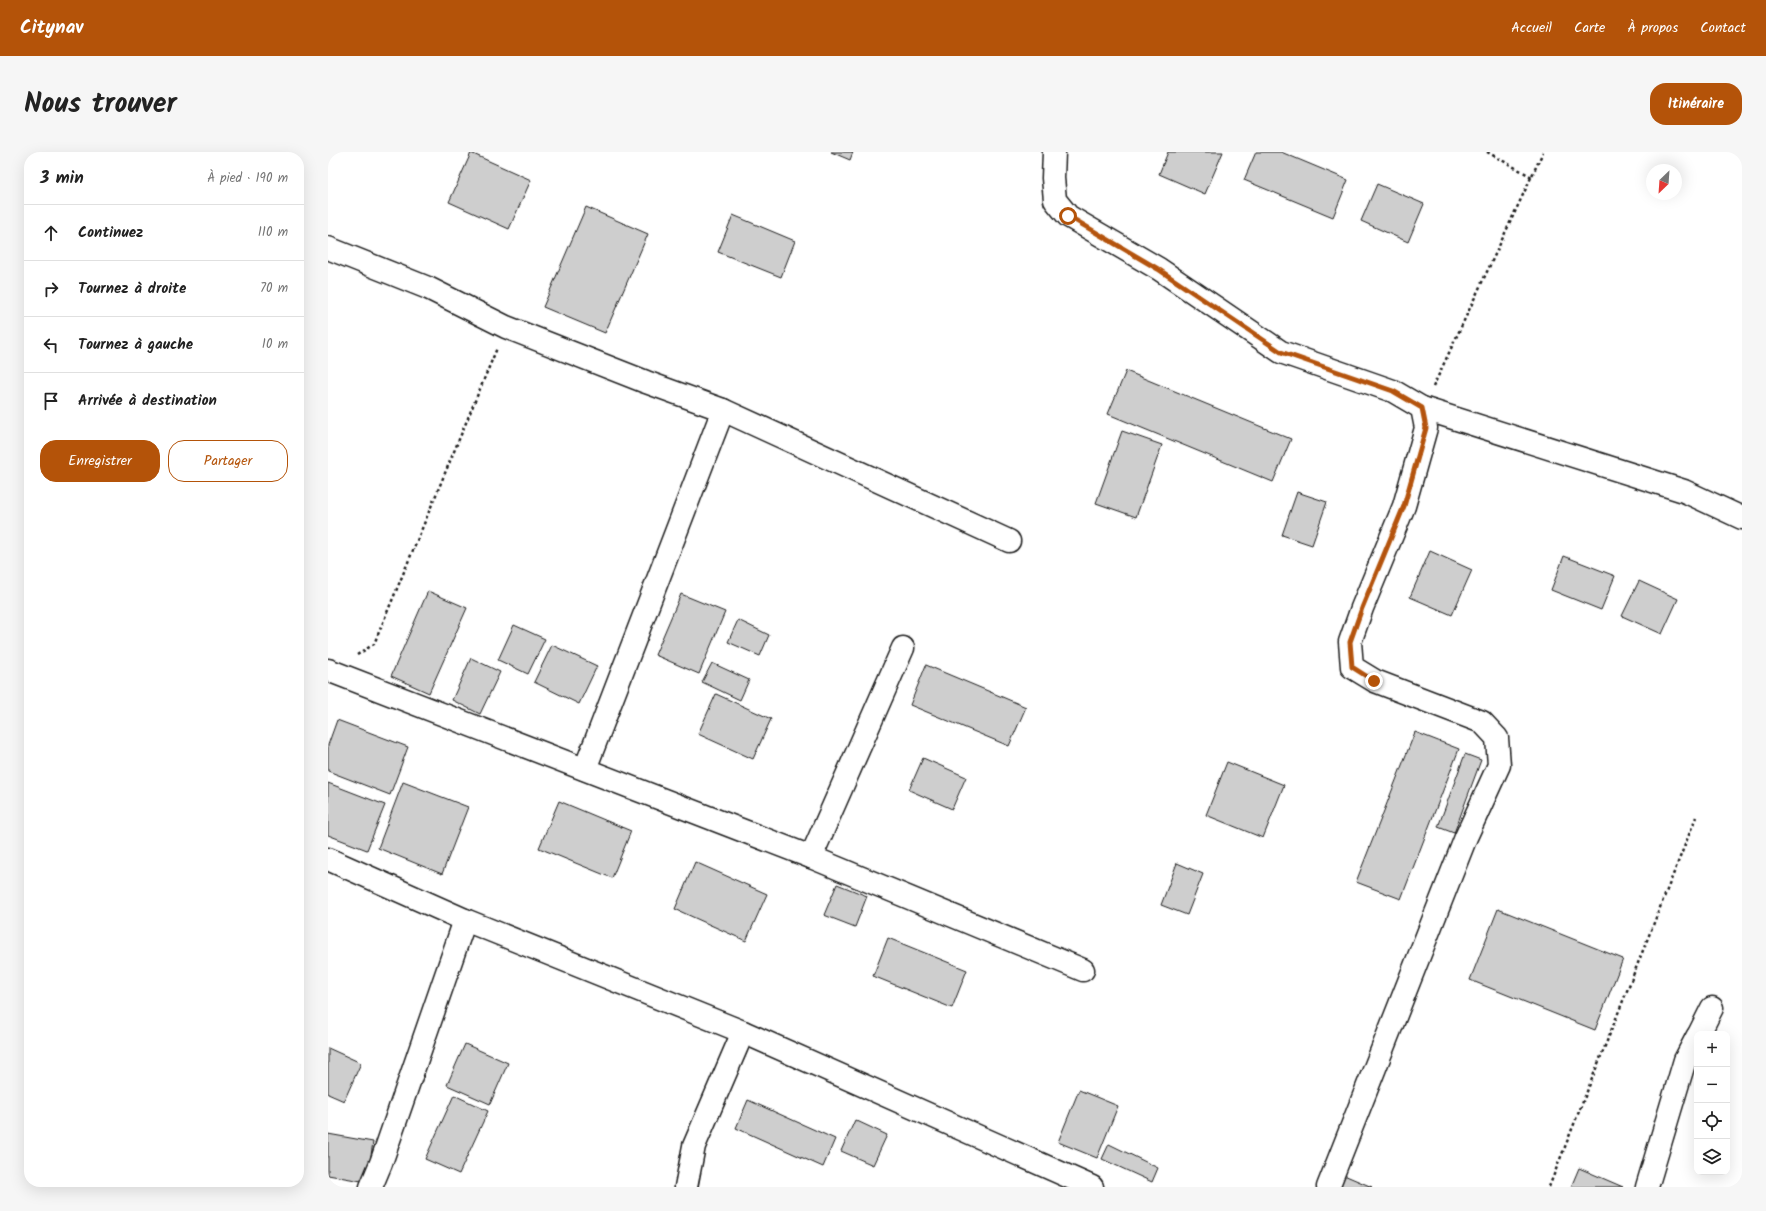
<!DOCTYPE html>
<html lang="fr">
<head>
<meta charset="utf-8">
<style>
  body { margin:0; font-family:Kalam,sans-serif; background:#f6f6f6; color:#222 }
  .controls { position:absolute; right:12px; bottom:12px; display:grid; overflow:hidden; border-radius:8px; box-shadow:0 4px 16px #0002 }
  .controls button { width:36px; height:36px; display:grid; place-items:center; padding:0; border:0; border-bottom:1px solid #e0e0e0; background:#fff; color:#222; font:20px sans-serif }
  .compass { position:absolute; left:1318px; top:12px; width:36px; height:36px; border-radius:50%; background:#fff; box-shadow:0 4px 16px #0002; rotate:205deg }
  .stop { position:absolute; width:12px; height:12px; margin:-9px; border:3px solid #b45309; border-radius:50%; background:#fff }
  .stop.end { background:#b45309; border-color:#fff; box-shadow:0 1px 4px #0008 }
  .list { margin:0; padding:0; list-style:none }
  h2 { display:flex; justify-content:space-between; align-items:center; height:52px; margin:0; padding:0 16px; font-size:17px }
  h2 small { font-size:13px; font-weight:400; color:#767676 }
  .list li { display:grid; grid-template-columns:26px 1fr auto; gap:12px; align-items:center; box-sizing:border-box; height:56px; padding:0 16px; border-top:1px solid #e0e0e0 }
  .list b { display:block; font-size:15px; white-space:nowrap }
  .list em { font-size:13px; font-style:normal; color:#767676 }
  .actions { display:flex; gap:8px; padding:12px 16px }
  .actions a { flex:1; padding:9px 0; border:1px solid #b45309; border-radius:16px; text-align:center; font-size:14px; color:#b45309 }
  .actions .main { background:#b45309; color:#fff }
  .icon { flex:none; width:22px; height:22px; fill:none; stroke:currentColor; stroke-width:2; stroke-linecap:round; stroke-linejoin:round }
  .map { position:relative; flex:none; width:1414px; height:1035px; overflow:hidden; border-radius:16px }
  header { display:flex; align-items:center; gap:24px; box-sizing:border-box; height:56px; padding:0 20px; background:#b45309; color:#fff }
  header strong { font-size:19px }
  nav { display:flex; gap:22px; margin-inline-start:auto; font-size:14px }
  .intro { display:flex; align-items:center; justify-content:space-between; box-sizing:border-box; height:96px; padding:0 24px }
  h1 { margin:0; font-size:28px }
  .button { padding:10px 18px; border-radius:16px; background:#b45309; color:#fff; font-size:14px; font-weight:700 }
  main { display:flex; gap:24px; padding:0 24px }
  aside { flex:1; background:#fff; border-radius:16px; box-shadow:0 4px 16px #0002 }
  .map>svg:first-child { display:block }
</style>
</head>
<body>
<header>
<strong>Citynav</strong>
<nav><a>Accueil</a><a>Carte</a><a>À propos</a><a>Contact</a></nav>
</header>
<div class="intro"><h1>Nous trouver</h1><a class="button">Itinéraire</a></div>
<main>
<aside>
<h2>3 min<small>À pied · 190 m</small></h2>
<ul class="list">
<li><svg class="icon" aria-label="ahead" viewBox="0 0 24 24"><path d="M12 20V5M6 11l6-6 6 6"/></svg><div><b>Continuez</b></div><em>110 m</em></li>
<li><svg class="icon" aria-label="right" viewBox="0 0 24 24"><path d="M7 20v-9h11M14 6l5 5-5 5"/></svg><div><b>Tournez à droite</b></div><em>70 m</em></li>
<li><svg class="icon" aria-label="left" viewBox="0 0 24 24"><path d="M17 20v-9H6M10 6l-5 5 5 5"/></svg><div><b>Tournez à gauche</b></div><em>10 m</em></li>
<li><svg class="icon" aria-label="arrive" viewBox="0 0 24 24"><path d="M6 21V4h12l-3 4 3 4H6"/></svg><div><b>Arrivée à destination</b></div></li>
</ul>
<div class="actions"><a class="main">Enregistrer</a><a>Partager</a></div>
</aside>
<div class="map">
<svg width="1414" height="1035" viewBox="0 0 1414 1035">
  <rect width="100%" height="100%" fill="#fff"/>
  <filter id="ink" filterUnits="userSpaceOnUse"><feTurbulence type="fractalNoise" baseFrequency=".025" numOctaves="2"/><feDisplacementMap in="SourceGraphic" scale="8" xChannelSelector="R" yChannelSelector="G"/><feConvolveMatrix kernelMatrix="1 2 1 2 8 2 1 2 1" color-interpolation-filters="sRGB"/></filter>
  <g filter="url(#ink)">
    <!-- building -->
    <g fill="#cecece" stroke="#1c1c1c">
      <path d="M503 0H525L522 8Z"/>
      <path d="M840 0H895L877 42 831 22Z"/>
      <path d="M928 0H953L1020 28 1005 65 916 28Z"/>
      <path d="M143 1 203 28 181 77 121 50Z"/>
      <path d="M1049 32 1096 52 1080 90 1033 69Z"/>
      <path d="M258 55 320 82 277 181 215 155Z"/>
      <path d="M405 63 467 89 453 125 390 100Z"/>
      <path d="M798 219 963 287 945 330 780 262Z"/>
      <path d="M794 279 834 293 808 365 768 351Z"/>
      <path d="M969 340 999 350 984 393 954 383Z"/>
      <path d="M1102 399 1144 418 1124 463 1082 445Z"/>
      <path d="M1236 404 1287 424 1273 458 1223 438Z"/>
      <path d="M1311 429 1350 447 1334 482 1294 464Z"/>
      <path d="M100 439 139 456 101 541 63 524Z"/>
      <path d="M353 442 397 460 371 522 327 503Z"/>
      <path d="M410 468 441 483 432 504 400 490Z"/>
      <path d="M186 473 217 487 200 522 170 508Z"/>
      <path d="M224 493 269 514 251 552 206 530Z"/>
      <path d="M143 506 172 520 152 562 124 548Z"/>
      <path d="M384 511 421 528 412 548 374 530Z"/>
      <path d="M598 513 698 555 681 594 582 553Z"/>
      <path d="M388 542 443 567 425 607 370 582Z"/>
      <path d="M9 568 80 595 62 643 0 619V593Z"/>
      <path d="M1087 580 1131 597 1073 747 1028 730Z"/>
      <path d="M1137 602 1153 608 1126 681 1110 675Z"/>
      <path d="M595 606 638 625 624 657 581 638Z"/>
      <path d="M899 610 956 633 935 686 878 663Z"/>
      <path d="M75 630 140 655 114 722 50 696Z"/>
      <path d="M0 631 57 653 39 698 0 683Z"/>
      <path d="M231 649 303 679 284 726 211 696Z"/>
      <path d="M367 710 439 742 418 789 347 757Z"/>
      <path d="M849 711 875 722 859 763 833 753Z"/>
      <path d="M509 732 539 744 527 775 496 763Z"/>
      <path d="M1170 757 1295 807 1267 878 1142 828Z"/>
      <path d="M560 786 639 818 624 856 545 824Z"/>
      <path d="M137 892 180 911 162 952 119 933Z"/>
      <path d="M0 896 33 911 16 949 0 942Z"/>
      <path d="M751 938 790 954 769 1006 730 990Z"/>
      <path d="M126 943 160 959 131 1022 97 1007Z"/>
      <path d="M420 948 507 987 495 1015 408 976Z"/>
      <path d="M527 968 559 983 545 1013 513 999Z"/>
      <path d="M0 982 45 990 39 1030 0 1023Z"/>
      <path d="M781 992 830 1016 824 1030 774 1007Z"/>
      <path d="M1251 1016 1295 1035H1243Z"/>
      <path d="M1016 1023 1044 1035H1011Z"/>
    </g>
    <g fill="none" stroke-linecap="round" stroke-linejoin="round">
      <defs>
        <g id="minor">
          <path d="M726 0 725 26 727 48 740 64 831 117 953 200 1065 239 1094 256 1098 276 1076 354 1034 456 1022 490 1024 515 1047 529 1154 570 1169 586 1171 613 1138 685 1000 1035"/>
          <path d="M0 96 100 136 178 175 318 230 395 258 681 389"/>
          <path d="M1094 256 1356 339 1414 366"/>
          <path d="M0 518 483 705 755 818"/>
          <path d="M257 617 395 258"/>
          <path d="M483 705 575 496"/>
          <path d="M0 707 137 768 415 880 764 1035"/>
          <path d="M1371 882 1384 856"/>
          <path d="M43 1035 53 1011 137 768"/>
          <path d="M358 1035 366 994 415 880"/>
          <path d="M1319 1035 1357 908 1369 885"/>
        </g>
      </defs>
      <!-- minor casing -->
      <use href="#minor" stroke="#1c1c1c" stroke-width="25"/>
      <!-- path -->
      <g stroke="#1c1c1c" stroke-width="2.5" stroke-dasharray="3 3" stroke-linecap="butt">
        <path d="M1159 0 1204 25"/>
        <path d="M1105 235 1215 0"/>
        <path d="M29 503 46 492 169 196"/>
        <path d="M1221 1035 1368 665"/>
      </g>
      <!-- minor -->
      <use href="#minor" stroke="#fff" stroke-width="22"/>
    </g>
  </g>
  <g fill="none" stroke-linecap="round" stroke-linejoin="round" filter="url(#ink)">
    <!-- route -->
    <path stroke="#b45309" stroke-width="5" d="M740 64 830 117 953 200 1065 239 1094 256 1098 276 1076 354 1034 456 1022 490 1024 515 1046 529"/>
  </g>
</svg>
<div class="controls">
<button>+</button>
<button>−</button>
<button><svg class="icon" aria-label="locate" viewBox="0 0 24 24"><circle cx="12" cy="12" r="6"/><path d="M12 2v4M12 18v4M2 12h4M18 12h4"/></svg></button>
<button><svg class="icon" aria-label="layers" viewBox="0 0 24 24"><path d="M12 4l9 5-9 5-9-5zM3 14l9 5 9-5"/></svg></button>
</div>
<svg class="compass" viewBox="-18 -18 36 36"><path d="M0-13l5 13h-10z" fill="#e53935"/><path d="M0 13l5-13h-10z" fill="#767676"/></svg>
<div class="stop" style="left:740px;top:64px"></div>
<div class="stop end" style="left:1046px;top:529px"></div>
</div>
</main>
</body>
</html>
